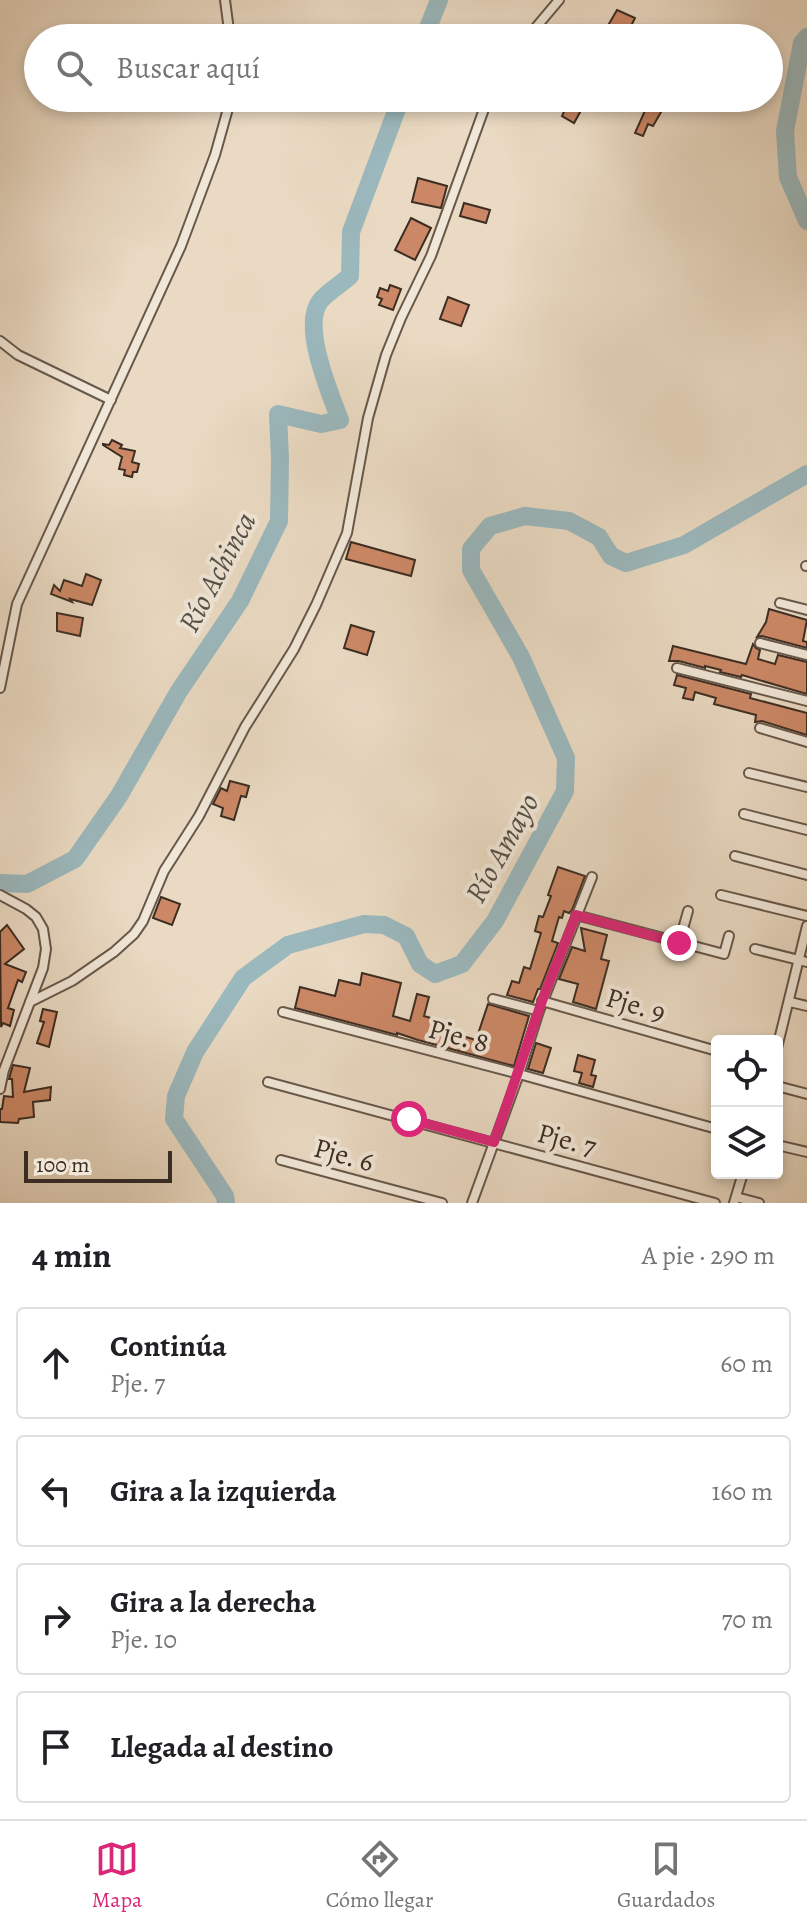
<!DOCTYPE html>
<html lang="es">
<head>
<meta charset="utf-8">
<style>
  body { margin:0; font-family:Alegreya,serif; background:#f6f6f6; color:#202124 }
  .controls { position:absolute; right:24px; bottom:24px; display:grid; overflow:hidden; border-radius:8px; box-shadow:0 4px 12px #0003 }
  .controls button { width:72px; height:72px; display:grid; place-items:center; padding:0; border:0; border-bottom:2px solid #e0e0e0; background:#fff; color:#202124; font:40px sans-serif }
  .scale { position:absolute; left:24px; bottom:20px; width:148px; box-sizing:border-box; padding-left:8px; border:4px solid #3c2d23; border-top:0; font-size:22px; line-height:28px; white-space:nowrap; color:#3c2d23; -webkit-text-stroke:6px #f1e7d8; paint-order:stroke }
  .stop { position:absolute; width:24px; height:24px; margin:-18px; border:6px solid #db2777; border-radius:50%; background:#fff }
  .stop.end { background:#db2777; border-color:#fff; box-shadow:0 2px 8px #0008 }
  .list { margin:0; padding:0; list-style:none }
  h2 { display:flex; justify-content:space-between; align-items:center; height:104px; margin:0; padding:0 32px; font-size:34px }
  h2 small { font-size:26px; font-weight:400; color:#757577 }
  .list li { display:grid; grid-template-columns:52px 1fr auto; gap:24px; align-items:center; box-sizing:border-box; height:112px; margin:0 16px 16px; padding:0 16px; border:2px solid #e0e0e0; border-radius:8px }
  .list b { display:block; font-size:30px; white-space:nowrap }
  .list p { margin:0; font-size:26px; white-space:nowrap; color:#757577 }
  .list em { font-size:26px; font-style:normal; color:#757577 }
  .icon { flex:none; width:44px; height:44px; fill:none; stroke:currentColor; stroke-width:2; stroke-linecap:round; stroke-linejoin:round }
  .map { position:relative; flex:none; width:807px; height:1203px; overflow:hidden }
  .search { position:absolute; background:#fff; box-shadow:0 4px 12px #0003; left:24px; right:24px; top:24px; height:88px; display:flex; align-items:center; gap:20px; box-sizing:border-box; padding:0 28px; border-radius:44px; color:#757577; font-size:30px }
  .sheet { height:616px; background:#fff }
  nav { display:flex; justify-content:space-around; align-items:center; box-sizing:border-box; height:112px; border-top:2px solid #e0e0e0; background:#fff; font-size:22px; color:#757577 }
  nav a { display:grid; justify-items:center; gap:4px }
  nav .on { color:#db2777 }
  .map>svg:first-child { display:block }
</style>
</head>
<body>
<div class="map">
<svg width="807" height="1203" viewBox="0 0 807 1203">
  <rect width="100%" height="100%" fill="#eadac3"/>
  <filter id="stains"><feTurbulence type="fractalNoise" baseFrequency=".0025" numOctaves="4"/><feColorMatrix values="0 0 0 0 .2 0 0 0 0 .09 0 0 0 0 .02 0 0 0 .5 -.17"/></filter>
  <radialGradient id="worn" r=".72"><stop offset=".6" stop-color="#630" stop-opacity="0"/><stop offset="1" stop-color="#630" stop-opacity=".3"/></radialGradient>
  <g fill="none" stroke-linecap="round" stroke-linejoin="round">
    <!-- river -->
    <g stroke="#9bb8bd" stroke-width="18">
      <path d="M807 37 802 43 785 131 788 177 807 221"/>
      <path d="M424 38 439 0"/>
      <path d="M0 883 27 884 75 859 119 796 179 691 240 601 279 521 280 459 278 414 321 424 340 420C330 393 300 324 321 300 329 291 341 284 350 276L351 232 401 98"/>
      <path d="M226 1203 225 1196 174 1119 176 1096 195 1052 243 978 288 945 364 924 384 925 406 936 420 964 435 974 462 964 495 921 565 791 566 758 521 657 471 570V549L490 526 525 516 569 521 599 537 611 556 626 563 684 545 807 474"/>
    </g>
  </g>
  <!-- building -->
  <g fill="#c86" stroke="#3c2d23" stroke-width="2">
    <path d="M617 10 635 18 625 38 606 29Z"/>
    <path d="M570 98H588L574 123 562 116Z"/>
    <path d="M648 104 661 112 653 126 648 124 643 136 635 133Z"/>
    <path d="M418 178 447 186 441 208 412 202Z"/>
    <path d="M464 203 490 210 486 223 460 216Z"/>
    <path d="M411 218 431 228 415 260 395 250Z"/>
    <path d="M390 285 401 289 393 310 379 305 382 299 377 297 380 288 388 291Z"/>
    <path d="M448 297 469 305 461 326 440 319Z"/>
    <path d="M112 440 122 445 120 448 135 451 132 462 139 464 137 472H133L132 477 124 475 125 470 119 469 122 457 103 445V444L109 445Z"/>
    <path d="M351 542 415 560 411 576 346 559Z"/>
    <path d="M86 574 101 580 92 605 70 599 72 602 51 594 54 585 60 591 64 580 82 586Z"/>
    <path d="M769 609 807 620 803 641 807 642V648L762 636 757 637 766 622Z"/>
    <path d="M57 613 83 618 80 636 57 631Z"/>
    <path d="M351 625 374 632 367 655 344 648Z"/>
    <path d="M753 644 756 648 760 650 758 659 775 664 778 655 807 662V694L742 675 741 677 720 672 721 670 705 666V668L679 661H669L673 646 746 664Z"/>
    <path d="M677 675 751 694 750 698 807 713V735L762 721 755 722 756 715 714 704 716 698 695 692 693 700 683 698 686 688 674 685Z"/>
    <path d="M230 781 249 786 246 797 241 796 234 820 221 816 223 808 213 804 221 788 227 791Z"/>
    <path d="M558 867 585 876 572 910 569 913 564 911 562 918 559 917 552 941 558 943 540 989H538L533 1002 507 995 512 981 519 983 524 967 530 969 541 933 535 931 539 916 543 917 551 896 548 895Z"/>
    <path d="M161 897 180 904 172 925 153 918Z"/>
    <path d="M7 925 24 949 5 964 26 972 22 982 18 980 8 1008 14 1010 10 1026 3 1023 1 1027 0 932Z"/>
    <path d="M581 928 607 935 601 959 609 961 596 1009 573 1002 578 984 559 979 572 947 585 951Z"/>
    <path d="M362 973 401 983 393 1016 410 1021 417 994 429 997 424 1016 451 1024 449 1032 476 1040 488 1004 529 1016 514 1066 418 1040 397 1033V1035L295 1008 300 987 335 996 339 980 360 985Z"/>
    <path d="M43 1009 57 1012 49 1047 37 1043 44 1022 40 1021Z"/>
    <path d="M536 1043 551 1048 543 1073 528 1069Z"/>
    <path d="M578 1055 595 1060 591 1075 596 1076 593 1087 579 1083 582 1073 574 1071Z"/>
    <path d="M13 1065 30 1068 24 1092 51 1087 50 1100 33 1102 34 1117 19 1119 18 1123 0 1122V1109H2L4 1096 13 1097 12 1079H9Z"/>
  </g>
  <g fill="none" stroke-linecap="round" stroke-linejoin="round">
    <defs>
      <g id="street">
        <path d="M225 0 230 38"/>
        <path d="M527 38 559 0"/>
        <path d="M0 341 18 355 111 400"/>
        <path d="M806 566H807"/>
        <path d="M780 603 807 610"/>
        <path d="M760 643 807 655"/>
        <path d="M677 668 807 701"/>
        <path d="M0 688 17 604 181 246 215 155 231 98"/>
        <path d="M760 728 807 742"/>
        <path d="M749 773 807 787"/>
        <path d="M744 814 807 830"/>
        <path d="M735 856 807 875"/>
        <path d="M0 895 26 909 36 917 43 929 46 949 43 968 4 1070 0 1089"/>
        <path d="M721 895 807 916"/>
        <path d="M576 915 724 954 729 936"/>
        <path d="M679 943 688 911"/>
        <path d="M755 949 807 962"/>
        <path d="M493 999 539 1011"/>
        <path d="M542 1001 717 1051"/>
        <path d="M30 1002 72 981 114 952 134 934 143 921 164 871 199 816 245 727 294 649 316 605 347 533 368 418 386 355 401 318 431 256 488 98"/>
        <path d="M790 1002 807 1006"/>
        <path d="M283 1012 519 1074 717 1129"/>
        <path d="M777 1048 807 926"/>
        <path d="M268 1082 715 1203"/>
        <path d="M777 1086 807 1094"/>
        <path d="M777 1145 807 1152"/>
        <path d="M281 1160 442 1203"/>
        <path d="M736 1197 759 1203"/>
        <path d="M472 1203 519 1074 539 1011 592 877"/>
        <path d="M734 1203 743 1173"/>
      </g>
    </defs>
    <!-- street casing -->
    <use href="#street" stroke="#68584b" stroke-width="12"/>
    <!-- street -->
    <use href="#street" stroke="#f1e7d8" stroke-width="8"/>
  </g>
  <g fill="none" stroke-linecap="round" stroke-linejoin="round">
    <!-- route -->
    <path stroke="#db2777" stroke-width="10" d="M409 1119 494 1142 542 1001 576 915 679 943"/>
  </g>
  <g text-anchor="middle" stroke-width="8" stroke-linejoin="round" paint-order="stroke">
    <!-- street labels -->
    <g font-size="28" fill="#3c2d23" stroke="#f1e7d8">
      <text transform="translate(636 1004) rotate(16)" y="10">Pje. 9</text>
      <text transform="translate(459 1035) rotate(15)" y="10">Pje. 8</text>
      <text transform="translate(567 1139) rotate(15)" y="10">Pje. 7</text>
      <text transform="translate(344 1154) rotate(15)" y="10">Pje. 6</text>
    </g>
    <!-- water labels -->
    <g font-size="30" font-style="italic" fill="#54504a" stroke="#f1e7d8">
      <text transform="translate(217 572) rotate(-62)" y="10">Río Achinca</text>
      <text transform="translate(502 848) rotate(-61)" y="10">Río Amayo</text>
    </g>
  </g>
  <rect width="100%" height="100%" filter="url(#stains)"/>
  <rect width="100%" height="100%" fill="url(#worn)"/>
</svg>
<div class="controls">
<button><svg class="icon" aria-label="locate" viewBox="0 0 24 24"><circle cx="12" cy="12" r="6"/><path d="M12 2v4M12 18v4M2 12h4M18 12h4"/></svg></button>
<button><svg class="icon" aria-label="layers" viewBox="0 0 24 24"><path d="M12 4l9 5-9 5-9-5zM3 14l9 5 9-5"/></svg></button>
</div>
<div class="scale">100 m</div>
<div class="stop" style="left:409px;top:1119px"></div>
<div class="stop end" style="left:679px;top:943px"></div>
<div class="search"><svg class="icon" aria-label="search" viewBox="0 0 24 24"><circle cx="10" cy="10" r="6"/><path d="M15 15l6 6"/></svg>Buscar aquí</div>
</div>
<section class="sheet">
<h2>4 min<small>A pie · 290 m</small></h2>
<ul class="list">
<li><svg class="icon" aria-label="ahead" viewBox="0 0 24 24"><path d="M12 20V5M6 11l6-6 6 6"/></svg><div><b>Continúa</b><p>Pje. 7</p></div><em>60 m</em></li>
<li><svg class="icon" aria-label="left" viewBox="0 0 24 24"><path d="M17 20v-9H6M10 6l-5 5 5 5"/></svg><div><b>Gira a la izquierda</b></div><em>160 m</em></li>
<li><svg class="icon" aria-label="right" viewBox="0 0 24 24"><path d="M7 20v-9h11M14 6l5 5-5 5"/></svg><div><b>Gira a la derecha</b><p>Pje. 10</p></div><em>70 m</em></li>
<li><svg class="icon" aria-label="arrive" viewBox="0 0 24 24"><path d="M6 21V4h12l-3 4 3 4H6"/></svg><div><b>Llegada al destino</b></div></li>
</ul>
</section>
<nav>
<a class="on"><svg class="icon" aria-label="map" viewBox="0 0 24 24"><path d="M3 6l6-2 6 2 6-2v14l-6 2-6-2-6 2zM9 4v14M15 6v14"/></svg>Mapa</a>
<a><svg class="icon" aria-label="directions" viewBox="0 0 24 24"><path d="M12 3l9 9-9 9-9-9zM9 14v-3h6M13 9l2 2-2 2"/></svg>Cómo llegar</a>
<a><svg class="icon" aria-label="saved" viewBox="0 0 24 24"><path d="M7 4h10v16l-5-4-5 4z"/></svg>Guardados</a>
</nav>
</body>
</html>
